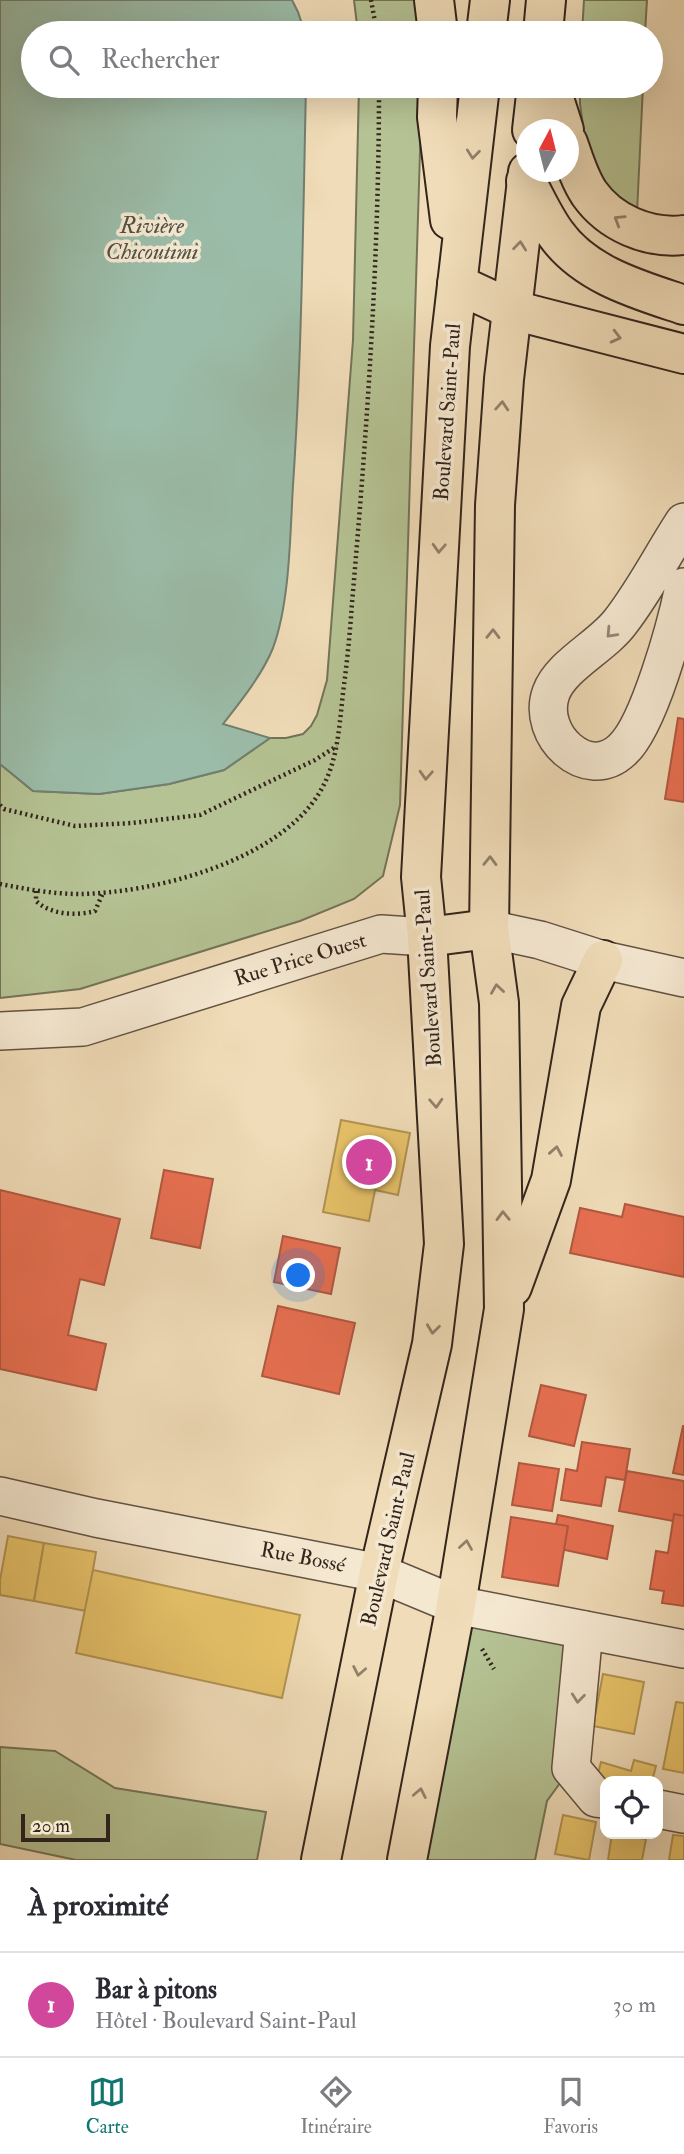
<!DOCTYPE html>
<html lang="fr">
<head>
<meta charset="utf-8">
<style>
  body { margin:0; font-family:"IM FELL Double Pica",serif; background:#f7f7f7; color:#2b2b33 }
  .controls { position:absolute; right:21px; bottom:21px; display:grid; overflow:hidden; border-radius:14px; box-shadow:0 7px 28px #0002 }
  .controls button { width:63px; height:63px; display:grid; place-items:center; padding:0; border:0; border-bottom:2px solid #e1e1e2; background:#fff; color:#2b2b33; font:35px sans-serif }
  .compass { position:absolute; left:516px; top:119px; width:63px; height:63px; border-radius:50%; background:#fff; box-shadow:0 7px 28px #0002; rotate:7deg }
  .scale { position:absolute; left:21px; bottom:18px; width:89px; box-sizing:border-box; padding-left:7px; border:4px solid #33241c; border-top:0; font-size:19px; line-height:24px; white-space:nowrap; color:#33241c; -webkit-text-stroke:5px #f5e8d1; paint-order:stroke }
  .you { position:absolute; left:299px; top:1276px; width:24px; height:24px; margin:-18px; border:5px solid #fff; border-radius:50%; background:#1a73e8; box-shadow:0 0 0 10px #1a73e833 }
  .badge { display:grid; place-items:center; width:46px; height:46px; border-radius:50%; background:#0f766e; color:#fff; font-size:23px; font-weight:700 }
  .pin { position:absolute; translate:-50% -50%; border:4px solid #fff; box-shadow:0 2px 7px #0006 }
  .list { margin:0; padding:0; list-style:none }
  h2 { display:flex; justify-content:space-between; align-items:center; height:91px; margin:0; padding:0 28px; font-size:30px }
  h2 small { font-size:23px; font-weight:400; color:#7c7c81 }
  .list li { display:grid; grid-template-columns:46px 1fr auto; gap:21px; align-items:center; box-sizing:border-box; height:105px; padding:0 28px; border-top:2px solid #e1e1e2 }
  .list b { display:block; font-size:26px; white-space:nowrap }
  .list p { margin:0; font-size:23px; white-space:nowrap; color:#7c7c81 }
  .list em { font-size:23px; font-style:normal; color:#7c7c81 }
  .icon { flex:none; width:38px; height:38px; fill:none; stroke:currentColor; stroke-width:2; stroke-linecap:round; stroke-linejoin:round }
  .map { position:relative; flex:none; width:684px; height:1860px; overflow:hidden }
  .search { position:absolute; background:#fff; box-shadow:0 7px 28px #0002; left:21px; right:21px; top:21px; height:77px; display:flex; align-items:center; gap:18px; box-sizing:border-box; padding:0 24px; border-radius:38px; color:#7c7c81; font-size:26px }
  .sheet { height:196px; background:#fff }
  nav { display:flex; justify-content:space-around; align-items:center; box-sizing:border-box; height:98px; border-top:2px solid #e1e1e2; background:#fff; font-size:19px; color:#7c7c81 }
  nav a { display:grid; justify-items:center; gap:4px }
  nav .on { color:#0f766e }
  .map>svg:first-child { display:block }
</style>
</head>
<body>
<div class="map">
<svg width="684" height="1860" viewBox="0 0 684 1860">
  <rect width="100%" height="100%" fill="#f0dcb8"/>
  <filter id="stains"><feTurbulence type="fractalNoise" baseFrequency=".00286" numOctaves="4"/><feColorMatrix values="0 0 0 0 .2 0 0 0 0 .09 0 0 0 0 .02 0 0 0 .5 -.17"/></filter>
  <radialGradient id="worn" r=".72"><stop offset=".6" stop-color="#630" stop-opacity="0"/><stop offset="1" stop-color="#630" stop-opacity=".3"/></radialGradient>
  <!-- green -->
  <g fill="#b5c293" stroke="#747358" stroke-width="2">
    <path d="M354 0H418L422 33H358Z"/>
    <path d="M584 0H647L645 33H582Z"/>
    <path d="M359 86H422L400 805 383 876 354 899 300 921 80 989 0 998V764L33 791 99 794 169 784 224 770 270 738H286L303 734 311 726 317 715 327 680 353 340Z"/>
    <path d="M580 86H643L637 213 606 188 585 140 580 104Z"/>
    <path d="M456 1605 584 1630 571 1768 547 1801 535 1860H407Z"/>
    <path d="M0 1747 55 1751 115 1788 266 1812 257 1860H76L0 1844Z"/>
  </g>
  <!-- water -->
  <path fill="#9bbca8" stroke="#717f70" stroke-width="2" d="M0 0H292L298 12 305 33H33V86H306C303 219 302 352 293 485 290 535 290 602 273 648 262 675 241 701 223 724L270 738 224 770 169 784 99 794 33 791 0 764Z"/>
  <!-- homes -->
  <g fill="#e9c46a" stroke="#b29453" stroke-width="2">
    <path d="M341 1120 410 1133 398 1195 375 1190 369 1221 323 1212Z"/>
    <path d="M8 1536 44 1543 34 1601 0 1595V1580Z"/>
    <path d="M44 1543 96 1552 86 1611 34 1601Z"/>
    <path d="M93 1570 300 1615 282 1698 76 1653Z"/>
    <path d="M603 1674 644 1682 634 1734 593 1726Z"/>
    <path d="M676 1702 684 1703V1773L663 1769Z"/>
    <path d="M634 1760 656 1766 652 1781H596L601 1762 631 1771Z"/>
    <path d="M563 1815 596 1822 589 1860 555 1854Z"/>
    <path d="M612 1834 646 1839 642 1860H608Z"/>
    <path d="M673 1835 684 1836V1860H669Z"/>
  </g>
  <!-- shops -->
  <g fill="#e76f51" stroke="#b15841" stroke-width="2">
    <path d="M678 718 684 719V802L665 799Z"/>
    <path d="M164 1170 213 1179 200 1248 151 1238Z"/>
    <path d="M0 1190 120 1219 104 1285 80 1279 68 1335 106 1344 96 1390 0 1369Z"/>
    <path d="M625 1204 684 1217V1277L570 1253 580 1208 622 1217Z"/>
    <path d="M283 1236 340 1248 331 1294 274 1282Z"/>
    <path d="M278 1306 355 1323 339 1394 262 1376Z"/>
    <path d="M541 1385 586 1395 574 1446 529 1436Z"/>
    <path d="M683 1426H684V1475L673 1473Z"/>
    <path d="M582 1442 630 1449 625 1480 606 1477 601 1506 561 1500 566 1469 577 1471Z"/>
    <path d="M519 1463 559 1469 552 1511 512 1505Z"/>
    <path d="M627 1471 684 1481V1523L619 1511Z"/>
    <path d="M674 1514 684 1516V1606L662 1603 664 1591 650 1589 656 1551 668 1553Z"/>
    <path d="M558 1515 613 1526 607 1559 551 1547Z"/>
    <path d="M511 1517 568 1526 558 1586 502 1577Z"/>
  </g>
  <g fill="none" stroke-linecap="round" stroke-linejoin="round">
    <defs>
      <g id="minor">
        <path d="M684 522C663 554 645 590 621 621 603 646 561 665 551 693 536 735 587 783 622 750 649 726 676 625 684 587"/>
        <path d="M489 929 540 940 603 960 684 978"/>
        <path d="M0 1031 83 1027 381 934 427 937"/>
        <path d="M0 1496 96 1518 379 1573 456 1605 684 1649"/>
        <path d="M584 1630 571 1768 596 1798 605 1799"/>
        <path d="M658 1809 684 1814"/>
      </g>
      <g id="major">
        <path d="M434 0 438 33"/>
        <path d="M486 33 490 0"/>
        <path d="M543 33 546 0"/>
        <path d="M438 86 437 117 450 220"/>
        <path d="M550 86 564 130"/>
        <path d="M532 130 537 86"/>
        <path d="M568 143C574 160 579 178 589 193 610 223 648 239 684 235"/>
        <path d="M526 181C536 199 544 218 556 234 585 275 639 290 684 305"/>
        <path d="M457 284 513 310 684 354"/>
        <path d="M427 937 489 929"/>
        <path d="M512 1287 551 1180 581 1006 603 960"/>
        <path d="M321 1860 379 1573 432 1344 444 1244 427 937 421 877 450 346 480 86"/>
        <path d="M407 1860 456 1605 504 1309 499 1003 489 929 495 505 504 379 528 172"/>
      </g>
    </defs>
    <!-- minor casing -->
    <use href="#minor" stroke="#625243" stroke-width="40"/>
    <!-- major casing -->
    <use href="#major" stroke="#33241c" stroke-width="42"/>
    <!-- path -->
    <g stroke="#33241c" stroke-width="4.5" stroke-dasharray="2 3.5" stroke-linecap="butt">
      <path d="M371 0 377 33"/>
      <path d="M0 805 4 809 75 826 132 823 200 815 315 760 337 746"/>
      <path d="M0 884C26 889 52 894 79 894 154 893 275 862 318 795 338 764 339 728 343 693 347 663 350 633 352 603 367 431 379 258 379 86"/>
      <path d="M36 891V901C51 915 76 916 95 911L103 893"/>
      <path d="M482 1649 494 1669"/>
    </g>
    <!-- minor -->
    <use href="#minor" stroke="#f5e8d1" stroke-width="37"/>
    <!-- major -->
    <use href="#major" stroke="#f0dcb8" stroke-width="38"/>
  </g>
  <!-- one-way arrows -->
  <defs><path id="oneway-chevron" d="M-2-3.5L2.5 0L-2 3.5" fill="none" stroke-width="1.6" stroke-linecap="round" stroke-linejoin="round" transform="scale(1.75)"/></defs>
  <g stroke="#92806a">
    <use href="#oneway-chevron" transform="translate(473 154) rotate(96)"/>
    <use href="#oneway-chevron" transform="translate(619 220) rotate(-148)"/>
    <use href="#oneway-chevron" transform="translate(520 246) rotate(-84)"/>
    <use href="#oneway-chevron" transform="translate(616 337) rotate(14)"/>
    <use href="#oneway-chevron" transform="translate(502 406) rotate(-86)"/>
    <use href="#oneway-chevron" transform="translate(439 548) rotate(93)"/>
    <use href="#oneway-chevron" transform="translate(493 634) rotate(-89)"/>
    <use href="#oneway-chevron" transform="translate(426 775) rotate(93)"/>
    <use href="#oneway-chevron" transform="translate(490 861) rotate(-89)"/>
    <use href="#oneway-chevron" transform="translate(497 989) rotate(-98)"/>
    <use href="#oneway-chevron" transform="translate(436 1103) rotate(87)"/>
    <use href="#oneway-chevron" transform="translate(556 1151) rotate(-80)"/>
    <use href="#oneway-chevron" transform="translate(503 1216) rotate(-91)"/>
    <use href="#oneway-chevron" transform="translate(433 1329) rotate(97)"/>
    <use href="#oneway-chevron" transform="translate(466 1545) rotate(-81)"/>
    <use href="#oneway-chevron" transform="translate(359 1671) rotate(101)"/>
    <use href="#oneway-chevron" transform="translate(420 1793) rotate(-79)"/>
  </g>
  <g stroke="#948676">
    <use href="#oneway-chevron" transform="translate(611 633) rotate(133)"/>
    <use href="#oneway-chevron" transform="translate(578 1698) rotate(96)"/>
  </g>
  <g text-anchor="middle" stroke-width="7" stroke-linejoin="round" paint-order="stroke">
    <!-- street labels -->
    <g font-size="21" fill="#33241c" stroke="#f5e8d1">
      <text transform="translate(447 412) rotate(-86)" y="7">Boulevard Saint-Paul</text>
      <text transform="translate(300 959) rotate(-17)" y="7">Rue Price Ouest</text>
      <text transform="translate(428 978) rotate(-94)" y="7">Boulevard Saint-Paul</text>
      <text transform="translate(388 1539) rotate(-77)" y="7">Boulevard Saint-Paul</text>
      <text transform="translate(303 1557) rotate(11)" y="7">Rue Bossé</text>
    </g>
    <!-- water labels -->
    <g font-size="23" font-style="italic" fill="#525246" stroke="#f5e8d1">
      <text x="152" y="233">Rivière<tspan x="152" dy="26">Chicoutimi</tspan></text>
    </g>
  </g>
  <rect width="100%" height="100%" filter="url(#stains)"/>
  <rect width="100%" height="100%" fill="url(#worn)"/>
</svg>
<div class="controls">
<button><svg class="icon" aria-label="locate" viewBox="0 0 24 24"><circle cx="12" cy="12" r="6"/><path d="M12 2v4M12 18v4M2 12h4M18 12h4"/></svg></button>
</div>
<svg class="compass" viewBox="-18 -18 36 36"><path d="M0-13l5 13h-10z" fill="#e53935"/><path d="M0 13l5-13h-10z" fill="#7c7c81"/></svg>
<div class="scale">20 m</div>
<div class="you"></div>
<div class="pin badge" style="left:369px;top:1162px;background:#d1479c">1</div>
<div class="search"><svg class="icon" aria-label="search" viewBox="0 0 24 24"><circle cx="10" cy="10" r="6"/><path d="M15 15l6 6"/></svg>Rechercher</div>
</div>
<section class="sheet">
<h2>À proximité<small></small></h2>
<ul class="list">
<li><span class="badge" style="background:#d1479c">1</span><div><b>Bar à pitons</b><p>Hôtel · Boulevard Saint-Paul</p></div><em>30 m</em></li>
</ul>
</section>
<nav>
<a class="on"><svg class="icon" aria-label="map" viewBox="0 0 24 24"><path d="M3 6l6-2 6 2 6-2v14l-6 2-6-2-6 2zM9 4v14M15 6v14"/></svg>Carte</a>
<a><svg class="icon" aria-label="directions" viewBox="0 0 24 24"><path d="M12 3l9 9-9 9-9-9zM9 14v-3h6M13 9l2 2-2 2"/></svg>Itinéraire</a>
<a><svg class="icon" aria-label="saved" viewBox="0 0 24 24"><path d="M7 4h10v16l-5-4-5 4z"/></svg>Favoris</a>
</nav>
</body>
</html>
